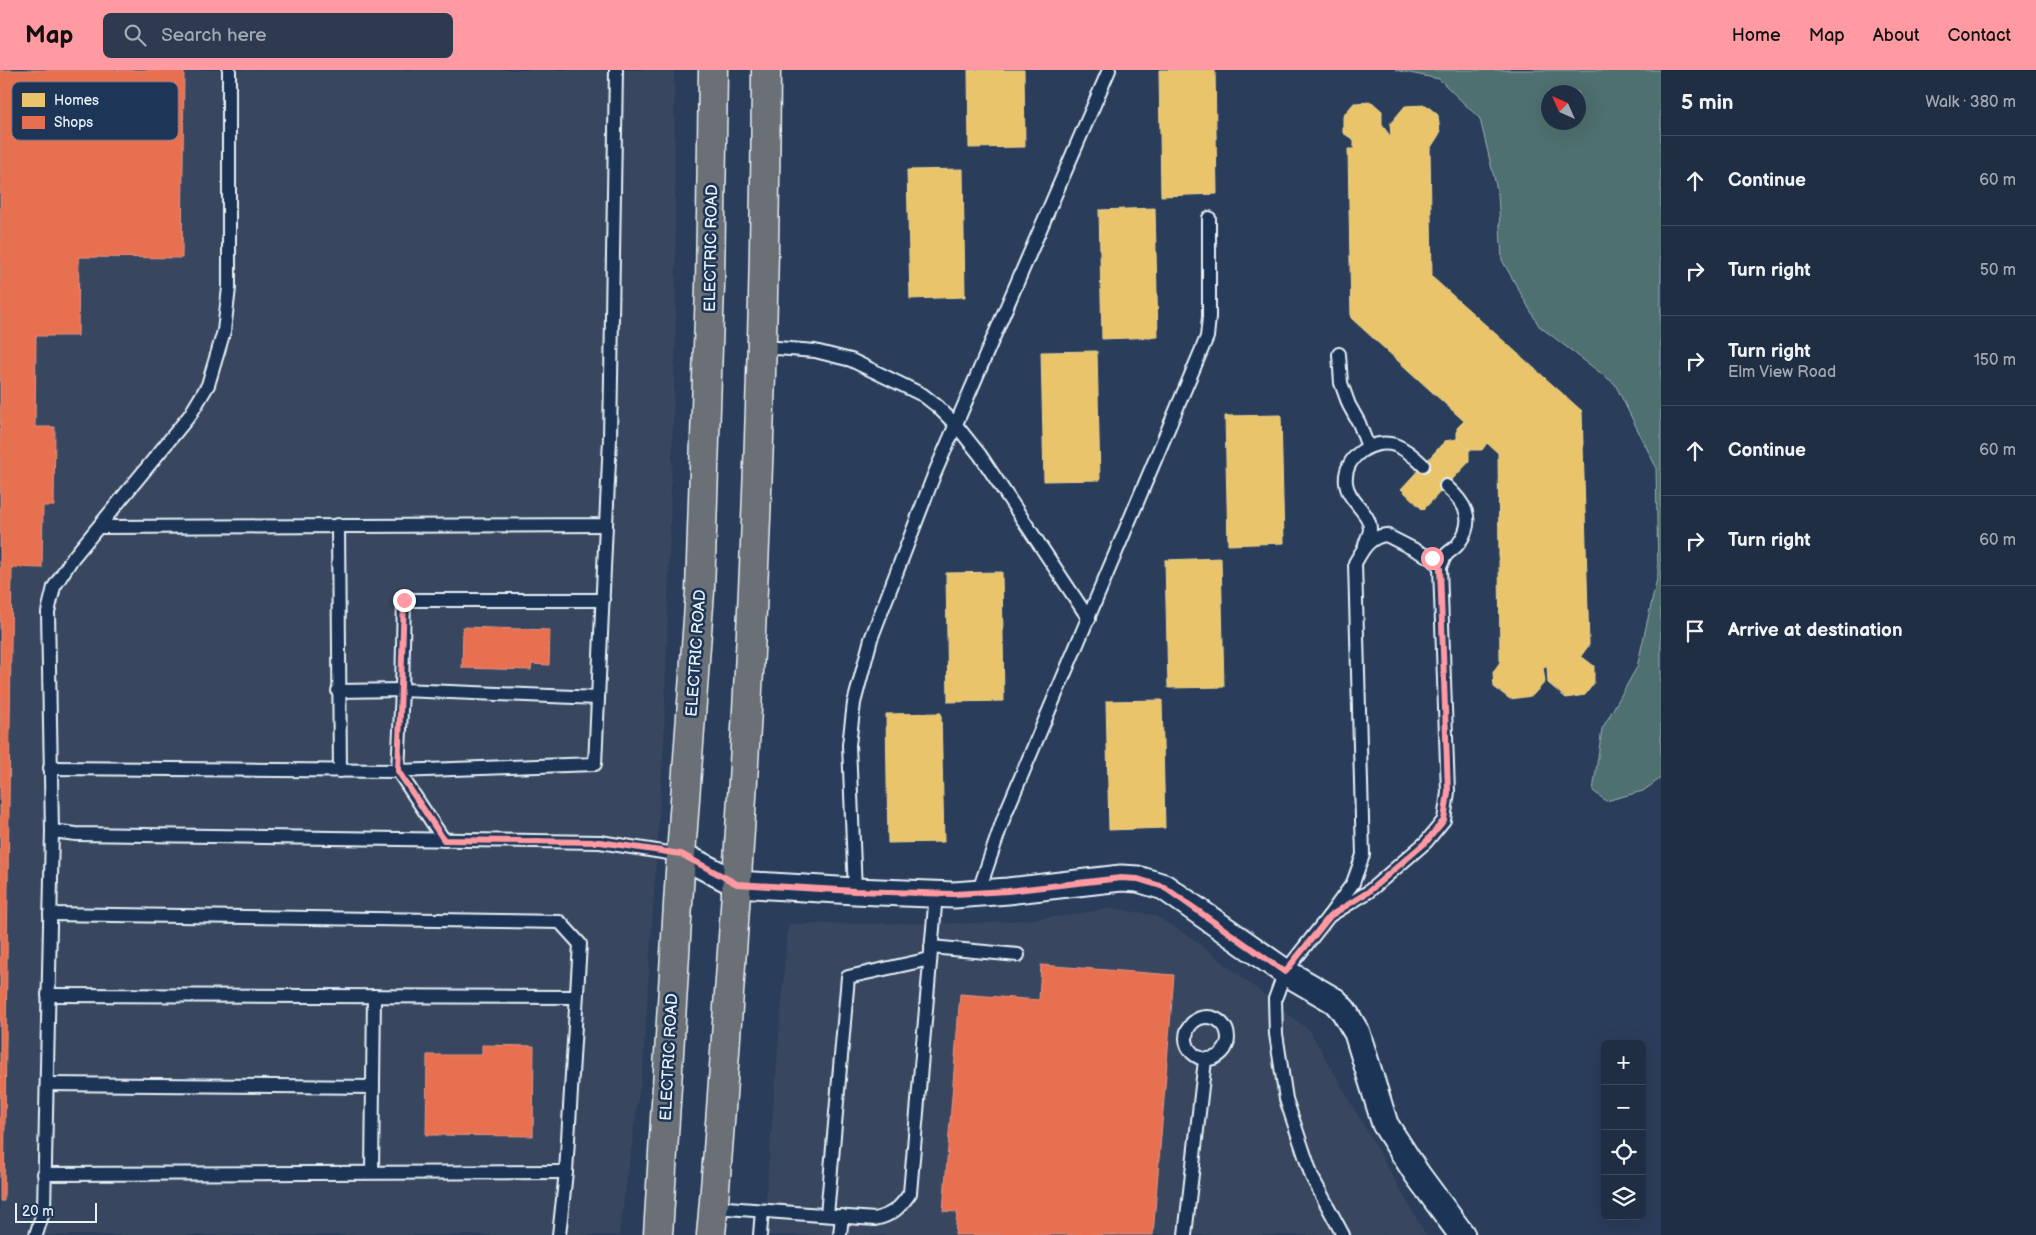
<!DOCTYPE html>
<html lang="en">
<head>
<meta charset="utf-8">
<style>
  body { margin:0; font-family:"Balsamiq Sans",sans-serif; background:#2d3a4f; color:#f1f3f6 }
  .controls { position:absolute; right:15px; bottom:15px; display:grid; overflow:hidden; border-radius:8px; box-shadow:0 5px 20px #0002 }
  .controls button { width:45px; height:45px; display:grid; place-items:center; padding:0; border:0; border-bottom:1px solid #3d4a5d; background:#202e44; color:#f1f3f6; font:25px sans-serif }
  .compass { position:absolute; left:1541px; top:15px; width:45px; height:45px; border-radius:50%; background:#202e44; box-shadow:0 5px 20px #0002; rotate:315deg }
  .scale { position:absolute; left:15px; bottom:12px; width:82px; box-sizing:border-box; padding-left:5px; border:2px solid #e8f1f8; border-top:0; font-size:14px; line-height:18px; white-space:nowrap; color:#e8f1f8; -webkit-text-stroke:4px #1d3557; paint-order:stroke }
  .stop { position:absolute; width:15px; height:15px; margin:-11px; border:4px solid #ff9aa2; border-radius:50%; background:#fff }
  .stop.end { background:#ff9aa2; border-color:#fff; box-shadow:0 1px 5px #0008 }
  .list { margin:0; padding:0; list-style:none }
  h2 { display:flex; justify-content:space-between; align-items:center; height:65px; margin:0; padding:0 20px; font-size:21px }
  h2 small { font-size:16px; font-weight:400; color:#a2a8b2 }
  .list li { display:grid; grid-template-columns:32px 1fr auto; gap:15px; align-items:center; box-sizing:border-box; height:90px; padding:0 20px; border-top:1px solid #3d4a5d }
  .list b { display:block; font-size:19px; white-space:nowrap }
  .list p { margin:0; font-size:16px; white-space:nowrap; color:#a2a8b2 }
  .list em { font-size:16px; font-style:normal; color:#a2a8b2 }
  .icon { flex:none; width:28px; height:28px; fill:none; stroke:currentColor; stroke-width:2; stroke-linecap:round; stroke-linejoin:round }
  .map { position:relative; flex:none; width:1661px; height:1165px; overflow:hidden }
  header { display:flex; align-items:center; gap:30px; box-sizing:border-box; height:70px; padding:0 25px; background:#ff9aa2; color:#111 }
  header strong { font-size:24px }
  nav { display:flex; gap:28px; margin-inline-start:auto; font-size:18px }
  .search { width:350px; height:45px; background:#2d3a4f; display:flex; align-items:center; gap:12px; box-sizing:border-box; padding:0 18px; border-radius:8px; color:#a2a8b2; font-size:19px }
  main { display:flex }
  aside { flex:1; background:#202e44 }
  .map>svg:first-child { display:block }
</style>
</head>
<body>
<header>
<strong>Map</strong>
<div class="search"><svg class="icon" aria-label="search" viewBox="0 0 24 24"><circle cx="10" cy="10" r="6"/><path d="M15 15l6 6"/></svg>Search here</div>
<nav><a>Home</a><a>Map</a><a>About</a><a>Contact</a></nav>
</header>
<main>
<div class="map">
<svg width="1661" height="1165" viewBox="0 0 1661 1165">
  <rect width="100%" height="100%" fill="#2a3d5a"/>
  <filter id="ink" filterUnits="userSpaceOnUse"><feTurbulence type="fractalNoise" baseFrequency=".02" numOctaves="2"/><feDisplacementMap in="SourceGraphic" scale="10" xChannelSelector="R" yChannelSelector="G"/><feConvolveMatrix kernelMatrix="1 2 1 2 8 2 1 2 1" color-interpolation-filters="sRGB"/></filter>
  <g filter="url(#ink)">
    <!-- built -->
    <g fill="#39475e">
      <path d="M0 0H674L676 248 664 670 643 994 619 1165H0Z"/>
      <path d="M1112 838 1154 845 1192 868 1310 961 1426 1165H763L788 854 987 853 1064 846Z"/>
    </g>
    <!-- green -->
    <path fill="#507070" stroke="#9cb0b4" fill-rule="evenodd" d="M1395 0H1661V708L1643 721 1606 731 1593 721 1602 659 1637 597 1658 504 1656 397 1615 314 1539 256 1502 190 1498 124 1480 49 1439 9ZM1548 22H1578V52H1548Z"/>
    <!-- homes -->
    <g fill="#e9c46a" stroke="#e9d295">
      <path d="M968 0H1024L1025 77 969 78Z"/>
      <path d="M1159 0H1215L1217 124 1161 126Z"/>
      <path d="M1372 32 1382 41V55L1391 67 1390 54 1405 36 1426 35 1438 45 1440 63 1430 79 1432 207 1582 341 1589 575 1581 586 1594 596V613L1585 625 1566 628 1548 613 1547 597H1543L1545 612 1532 626 1510 629 1494 617 1493 602 1500 592 1498 383 1487 373 1482 380H1469L1457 369V358L1464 351 1351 248 1348 79H1354V70L1343 63V46L1354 33Z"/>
      <path d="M963 99 965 227 910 229 907 100Z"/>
      <path d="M1155 138 1158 267 1102 269 1099 140Z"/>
      <path d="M1097 281 1100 410 1044 411 1041 282Z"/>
      <path d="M1281 345 1284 473 1228 475 1225 346Z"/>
      <path d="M1457 369 1469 380V392L1423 440 1401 419 1445 371Z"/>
      <path d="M1221 488 1224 617 1168 618 1165 490Z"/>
      <path d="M1002 502 1004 631 948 632 946 503Z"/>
      <path d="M1162 630 1165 758 1109 760 1106 631Z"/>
      <path d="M941 643 944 772 888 773 886 644Z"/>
    </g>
    <!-- shops -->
    <g fill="#e76f51" stroke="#e79683">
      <path d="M0 0H184L182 188 79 187 78 266H36L35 357H55L54 436H43L42 498 12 497 4 1131H0Z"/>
      <path d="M463 557 550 560 549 595 532 594 531 600 462 598Z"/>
      <path d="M1041 895 1174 905 1153 1165H955L957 1142 943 1141 960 924 1039 930Z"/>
      <path d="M482 975 534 976 533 1066 426 1065 427 985H482Z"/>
    </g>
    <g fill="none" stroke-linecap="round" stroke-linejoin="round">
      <defs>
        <g id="service">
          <path d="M761 279 777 278 815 281 851 290 923 325 937 336 956 355 980 385 1089 549"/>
          <path d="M1339 284 1341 313 1349 335 1359 353 1368 377"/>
          <path d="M338 455 340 701"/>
          <path d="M99 457 606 455 610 369 616 0"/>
          <path d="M1386 465 1433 489 1440 497 1448 722 1444 750 1426 772 1368 822 1329 846 1353 813 1363 785 1355 493C1363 479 1369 467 1386 465Z"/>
          <path d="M1365 475C1366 471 1369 465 1370 460 1371 442 1348 432 1346 413 1343 387 1372 368 1395 375 1406 379 1415 387 1423 395"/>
          <path d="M1440 497C1442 493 1444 487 1447 484 1451 480 1456 478 1459 473 1476 449 1465 433 1446 416"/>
          <path d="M338 621 402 620 398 701 595 694 606 455"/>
          <path d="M598 628 402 620 404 530H603"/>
          <path d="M50 698 398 701 444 770"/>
          <path d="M52 761 76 764 600 772 681 785"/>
          <path d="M855 821 849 675 854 633 871 569 934 405 1109 0"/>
          <path d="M978 823 1004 747 1207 267 1209 247V148"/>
          <path d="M50 844 560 852 580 874 566 1102 559 1165"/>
          <path d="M1329 846 1285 902 1275 929 1276 964 1286 1029 1312 1107 1343 1165"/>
          <path d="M931 877 1018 885"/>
          <path d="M48 925 576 927"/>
          <circle cx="1207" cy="968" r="21"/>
          <path d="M47 1014 373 1017"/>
          <path d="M372 1102 374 926"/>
          <path d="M44 1104 566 1102"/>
          <path d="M714 1137 875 1149C892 1145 900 1138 910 1123L936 824"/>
          <path d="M827 1145 848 907 930 889"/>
          <path d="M36 1165 44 1139 52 761 48 542 54 517 72 489 190 345 208 315 224 261 229 218V0"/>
          <path d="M760 1165 762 1141"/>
          <path d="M840 1165 842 1146"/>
          <path d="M1185 1165 1205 990"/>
        </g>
        <path id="minor" d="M681 785 737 814 855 821 954 825 1008 821 1121 808 1138 809 1164 817 1285 902 1335 931 1344 941 1357 963 1385 1054 1417 1104 1462 1165"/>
        <g id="primary">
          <path d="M658 1165 681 785 700 521 710 216 713 0"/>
          <path d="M711 1165C718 1089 723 1013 728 937 751 625 765 313 766 0"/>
        </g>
      </defs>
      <!-- service casing -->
      <use href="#service" stroke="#e8f1f8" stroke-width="16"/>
      <!-- minor casing -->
      <use href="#minor" stroke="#e8f1f8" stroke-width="29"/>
      <!-- primary casing -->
      <use href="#primary" stroke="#e8f1f8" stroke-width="31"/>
      <!-- service -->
      <use href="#service" stroke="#1d3557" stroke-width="12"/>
      <!-- minor -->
      <use href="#minor" stroke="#1d3557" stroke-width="25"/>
      <!-- primary -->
      <use href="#primary" stroke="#6b6f75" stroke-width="28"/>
    </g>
  </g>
  <g fill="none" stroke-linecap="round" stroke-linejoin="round" filter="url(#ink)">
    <!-- route -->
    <path stroke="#ff9aa2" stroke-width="6" d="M404 530 398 701 444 770 600 772 681 784 737 814 855 821 954 824 1008 821 1121 808 1138 809 1164 817 1285 902 1330 846 1368 822 1426 772 1444 750 1448 722 1440 498 1432 488"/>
  </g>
  <g text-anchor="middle" stroke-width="5" stroke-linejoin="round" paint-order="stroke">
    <!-- street labels -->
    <g font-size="16" fill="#e8f1f8" stroke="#1d3557">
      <text transform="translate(710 178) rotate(-89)" y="6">ELECTRIC ROAD</text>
      <text transform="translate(695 583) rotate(-86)" y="6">ELECTRIC ROAD</text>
      <text transform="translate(668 987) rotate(-87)" y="6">ELECTRIC ROAD</text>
    </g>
  </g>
  <!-- legend -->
  <rect x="12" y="12" width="166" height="58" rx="8" fill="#1d3557" stroke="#5a6d87" stroke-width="1"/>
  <rect x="22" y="23" width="23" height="14" fill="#e9c46a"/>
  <rect x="22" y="46" width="23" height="13" fill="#e76f51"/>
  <g font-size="14" fill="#e8f1f8">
    <text x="54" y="35">Homes</text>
    <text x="54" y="57">Shops</text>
  </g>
</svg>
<div class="controls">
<button>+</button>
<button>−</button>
<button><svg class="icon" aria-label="locate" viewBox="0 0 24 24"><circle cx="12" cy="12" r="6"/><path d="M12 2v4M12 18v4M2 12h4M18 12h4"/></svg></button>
<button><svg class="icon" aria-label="layers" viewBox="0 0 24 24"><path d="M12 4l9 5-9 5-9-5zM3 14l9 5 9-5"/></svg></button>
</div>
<svg class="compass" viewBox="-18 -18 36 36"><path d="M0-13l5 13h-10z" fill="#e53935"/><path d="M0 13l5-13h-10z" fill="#a2a8b2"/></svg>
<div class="scale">20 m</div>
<div class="stop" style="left:1432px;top:488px"></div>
<div class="stop end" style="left:404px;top:530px"></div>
</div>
<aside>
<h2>5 min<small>Walk · 380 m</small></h2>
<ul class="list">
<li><svg class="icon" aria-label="ahead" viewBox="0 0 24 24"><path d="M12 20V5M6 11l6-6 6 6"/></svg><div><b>Continue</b></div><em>60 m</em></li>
<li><svg class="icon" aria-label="right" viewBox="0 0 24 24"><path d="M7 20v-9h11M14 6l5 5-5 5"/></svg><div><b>Turn right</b></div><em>50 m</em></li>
<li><svg class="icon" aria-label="right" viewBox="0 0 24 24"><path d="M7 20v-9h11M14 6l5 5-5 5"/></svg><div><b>Turn right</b><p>Elm View Road</p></div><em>150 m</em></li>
<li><svg class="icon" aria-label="ahead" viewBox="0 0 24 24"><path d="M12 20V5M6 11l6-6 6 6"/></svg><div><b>Continue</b></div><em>60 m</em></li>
<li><svg class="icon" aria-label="right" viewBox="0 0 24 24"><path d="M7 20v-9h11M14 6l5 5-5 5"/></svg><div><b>Turn right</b></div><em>60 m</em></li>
<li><svg class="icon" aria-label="arrive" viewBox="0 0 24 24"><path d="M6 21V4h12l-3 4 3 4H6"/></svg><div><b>Arrive at destination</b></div></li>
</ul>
</aside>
</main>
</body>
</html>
